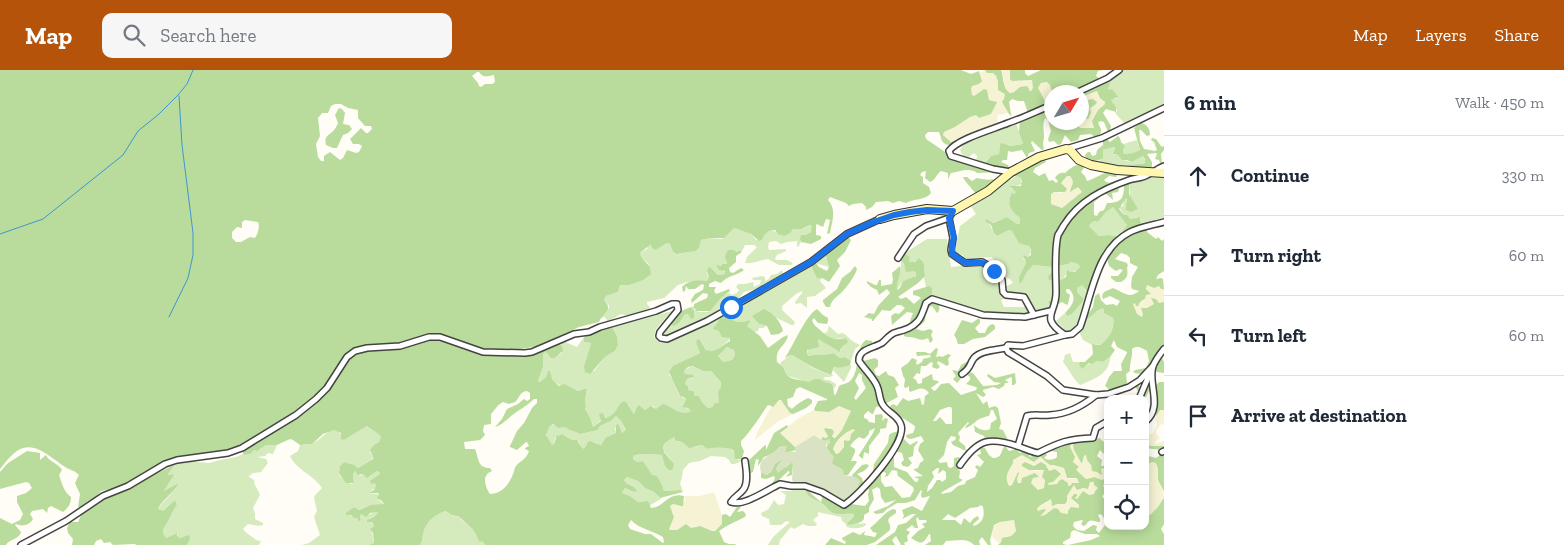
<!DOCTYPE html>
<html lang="en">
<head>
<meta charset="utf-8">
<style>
  body { margin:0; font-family:"Zilla Slab",serif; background:#f6f6f7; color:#1f2937 }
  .controls { position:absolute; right:15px; bottom:15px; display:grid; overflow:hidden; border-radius:10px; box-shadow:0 2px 12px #0003 }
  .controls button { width:45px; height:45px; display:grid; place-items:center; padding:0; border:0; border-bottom:1px solid #e0e1e3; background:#fff; color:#1f2937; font:25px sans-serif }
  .compass { position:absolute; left:1044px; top:15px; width:45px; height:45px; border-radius:50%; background:#fff; box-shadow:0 2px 12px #0003; rotate:52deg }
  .stop { position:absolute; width:15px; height:15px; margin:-11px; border:4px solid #1a73e8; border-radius:50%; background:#fff }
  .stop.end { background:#1a73e8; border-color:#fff; box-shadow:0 1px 5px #0008 }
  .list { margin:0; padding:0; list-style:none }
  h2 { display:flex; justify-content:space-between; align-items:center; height:65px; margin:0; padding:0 20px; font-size:21px }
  h2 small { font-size:16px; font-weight:400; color:#747a83 }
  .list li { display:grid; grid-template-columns:32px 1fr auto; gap:15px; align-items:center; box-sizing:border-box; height:80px; padding:0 20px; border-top:1px solid #e0e1e3 }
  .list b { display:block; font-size:19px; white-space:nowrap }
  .list em { font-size:16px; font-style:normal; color:#747a83 }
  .icon { flex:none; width:28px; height:28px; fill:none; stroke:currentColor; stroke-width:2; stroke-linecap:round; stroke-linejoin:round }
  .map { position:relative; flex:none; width:1164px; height:475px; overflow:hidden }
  header { display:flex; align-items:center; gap:30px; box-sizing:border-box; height:70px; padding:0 25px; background:#b45309; color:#fff }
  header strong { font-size:24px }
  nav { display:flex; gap:28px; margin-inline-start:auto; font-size:18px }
  .search { width:350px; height:45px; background:#f6f6f7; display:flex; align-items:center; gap:12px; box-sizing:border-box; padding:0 18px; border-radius:10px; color:#747a83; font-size:19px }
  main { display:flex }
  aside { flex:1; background:#fff }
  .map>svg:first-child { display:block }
</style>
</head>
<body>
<header>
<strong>Map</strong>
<div class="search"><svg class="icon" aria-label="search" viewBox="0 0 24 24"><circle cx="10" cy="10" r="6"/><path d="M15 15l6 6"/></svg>Search here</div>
<nav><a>Map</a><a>Layers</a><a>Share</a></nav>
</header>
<main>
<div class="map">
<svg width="1164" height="475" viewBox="0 0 1164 475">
  <rect width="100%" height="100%" fill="#fffdf5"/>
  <!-- farmland -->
  <g fill="#f6f3d4">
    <path d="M985 0 987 3H993L996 6 998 12V18L1000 21 1005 24V35L1008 43 998 45 997 50 999 55 977 62 955 71H949L943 65 944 62 955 57 972 46 976 45 979 48 991 44 995 31 989 30 984 19 974 26 972 25 970 19 972 16 981 13 982 9 980 3Z"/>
    <path d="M1001 0H1010V9L1016 11 1032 10 1033 18 1032 21 1020 17 1014 22H1008L1003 15 1004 9Z"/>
    <path d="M1047 12 1050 15 1052 22 1051 29 1047 31 1041 26 1038 18 1041 13Z"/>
    <path d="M1097 20 1100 28 1105 32V34L1098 40 1092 51 1094 58H1080L1077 53 1082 52V50H1087L1093 29 1085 30 1084 26Z"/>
    <path d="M1067 106H1070L1073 110 1074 115 1070 119 1073 121 1078 116 1082 122 1062 138 1051 134 1050 124 1053 122 1062 123 1061 113Z"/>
    <path d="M1147 215 1154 218 1159 215 1161 219H1164V233H1159L1151 229 1154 234 1147 238H1141L1143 244 1142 247 1137 244 1133 234 1135 232 1144 231 1146 225 1150 222 1147 221Z"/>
    <path d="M779 330 782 331 793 344 777 352 755 370 757 363 771 337Z"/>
    <path d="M839 336 851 341V343L842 360 834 368 832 366 831 357 826 358 824 359 828 364 827 367H823L821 369 814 365 795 377 780 363 799 348 808 343 814 340 829 342Z"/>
    <path d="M1161 339 1164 340V355L1161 354 1156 360V364L1160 368 1155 372V374L1164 371V376H1150L1145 367 1153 363 1157 355 1155 350 1158 342Z"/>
    <path d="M853 359 855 360 851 364 850 370 839 383 835 384 833 379V377L844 364Z"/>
    <path d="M1071 373H1074V380L1083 395 1084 386H1086L1087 390 1091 395 1092 401 1097 402 1100 405 1101 399 1108 397V407L1102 410 1091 407 1086 409 1075 400 1079 398 1072 391 1075 387 1070 377Z"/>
    <path d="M1022 385 1036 391 1039 387 1042 390 1064 398 1066 407 1069 409 1077 408 1079 413H1074L1068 416 1049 415 1047 413 1053 412 1055 408 1059 406V403L1053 399 1050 402 1048 401V397L1044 394 1030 395 1034 401 1044 400V404L1042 405 1045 409 1044 418 1038 420 1031 413 1033 408 1039 407 1022 408 1020 414 1017 409 1018 402 1012 415 1009 416 1006 407 1007 401 1011 397 1013 390Z"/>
    <path d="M1152 392 1156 393 1158 399V410L1163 417 1164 429H1163L1158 437 1150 445 1147 446 1145 444V441L1149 439 1148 437H1145V422H1147L1150 412 1145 408V395Z"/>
    <path d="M1090 412H1095L1094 415 1098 418 1095 421 1094 424 1089 425 1083 421 1078 428 1075 429 1077 426V424L1073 431 1079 435 1080 438H1071L1068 444 1061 443 1054 438 1045 445 1040 446 1045 439 1038 441 1037 439 1039 436 1047 433 1051 429V434H1059L1069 424 1074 415 1080 418 1088 419Z"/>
    <path d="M714 422 722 445V454L716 460 712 461 697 456 691 458 686 454 677 460H670L669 459 674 445 670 437 671 434 681 436 685 429 684 426H700Z"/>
    <path d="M1014 450 1016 461 1011 466 1005 467 999 473 992 466 993 457 1000 452Z"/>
  </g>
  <!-- green -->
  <g fill="#d5ebbd">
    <path d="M1122 0H1164V33L1126 55 1115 43 1117 41 1115 36 1111 30 1112 29H1117L1108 18 1110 12 1108 10Z"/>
    <path d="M1016 52 1023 74 1010 76 1000 74 999 84 991 86 984 93 976 92 977 86 974 83 969 87 964 88 960 80C967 65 1001 58 1016 52Z"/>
    <path d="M1137 70 1140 81 1133 84H1124L1123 81 1125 77 1123 74Z"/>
    <path d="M1114 77 1115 79 1112 83 1113 85H1118L1124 90 1132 92 1143 86 1146 92C1129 98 1113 96 1096 92L1103 89V80Z"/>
    <path d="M1016 106 1020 107 1022 114 1010 118 1017 122 1015 124H1010C1010 138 1009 138 1020 148V154H1017L1007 147 992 153 986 149C989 153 994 164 997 166L1009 160 1012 161 1021 173 1029 176 1031 182 1028 187 1023 188 1026 193 1022 212 1027 202 1033 195 1053 197V201L1048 206 1052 210 1055 208 1058 196 1068 194 1071 192 1078 194 1080 197C1076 203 1072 201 1066 204L1048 238 1034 241 1025 226H1011L1001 230 1004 237H1027L1030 244 994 243 964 238 929 227 932 220 930 217H926L924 208 925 200 920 188 914 192H909L910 187 903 184 927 169H947L951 197 978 194 989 197 993 204 1002 212 1001 219 1013 213 1010 209C997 205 998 198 992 187L964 189 963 185 954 183 960 156 976 144 970 135 1002 111 1011 110Z"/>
    <path d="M1164 106V148L1141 153V149L1137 147 1131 149 1124 145 1119 137 1123 136 1124 130 1126 128 1127 129 1125 139 1127 141 1130 126 1129 114 1149 108Z"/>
    <path d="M1113 137 1126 153 1127 157 1117 166 1107 165 1099 166 1089 156V154L1094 151 1098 152 1106 142Z"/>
    <path d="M809 155 812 156V161L800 171 801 172 799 176 797 177V171L787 172 781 174 776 171 769 172 768 177 769 180 786 179V181L777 185 775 188 776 190H787L793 193 791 195H779L768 189C761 190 753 194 745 193L747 187 757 177 754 175H745L742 181 740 180 737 182 734 180 726 191 727 194H722L720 197 725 202V204L718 205 709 196 707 204 709 207 707 211 687 212 678 215 664 228 647 232V234L650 238 649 239 629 246 621 244 611 250 607 251 605 247 601 248 609 238V235L604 230 606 226 618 222 620 215H629L635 212 649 194 641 188 640 183 647 179 648 175 651 173 656 180 667 173 670 174 673 182C680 186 692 181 699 178L701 170 710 168 722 169 734 158 751 164 756 170H762L764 164 771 160 781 164 793 159H803Z"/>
    <path d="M825 183 829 197 815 193 811 197 818 208H822L820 211 826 218 815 226 807 227V238L801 233 796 234 795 232 802 223V221L796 224 782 236V240L795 252 794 255H791C782 250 774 248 768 240L754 248 759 254 766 256 763 258H759L758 261 754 262 747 256 748 250 742 252 734 251 730 246 720 248 716 254 714 259 719 261 725 267H729L730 269 718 280 707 281 700 270H696L700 283 676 295 669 305 672 308 679 325 686 329 682 336 691 340 689 343C679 345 672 337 663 335L656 339 653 336 645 340 640 336 636 340 634 344 628 334 619 335C617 343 612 346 604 348L603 343 600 346 601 350 593 357 592 352 588 347V344L585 339 586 336 585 331 587 318 578 321C566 316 553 317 550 303L548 302 546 307 540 312 538 311 543 297V284L546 282 558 285 562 283 561 275 558 274 563 271 577 277 584 267V272L591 273 584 296 594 301 605 287 615 281 618 275 617 266 612 257 672 241 656 259 654 267 661 273 669 272 709 252Z"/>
    <path d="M901 192 904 194 905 197 914 201 916 203V208L913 207 903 211 897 220V210L901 200Z"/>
    <path d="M782 200 783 203C773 216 759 218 744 222L735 233 713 246 697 251 695 254 686 257 667 267 664 265C667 250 678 254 685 244H688L691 248 694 241 691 237 694 236V239L699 242H708L723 226 729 223 732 225 737 223 739 220 736 217 738 214H745L753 212 754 217 760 214 761 210H753L752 208 762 206 765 207V211L769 209 771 205 777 204Z"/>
    <path d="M1082 215 1087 223H1089L1084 243 1072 261H1066L1056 251 1065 243V245L1072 244 1080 234 1083 228 1077 222V218L1079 216Z"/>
    <path d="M1103 238 1104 243 1113 248C1114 256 1110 271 1101 274 1100 275 1094 274 1092 274V275L1083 270 1079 262 1087 248 1089 249 1094 243Z"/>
    <path d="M829 256 838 264C844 262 846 265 850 269 853 272 857 273 860 275L855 279 851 291 845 287 840 288 832 283C824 286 817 283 809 286L807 284 808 279 819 276 818 269C826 273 833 279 841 281V278L845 275 846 268 832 269 822 264 827 262Z"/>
    <path d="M727 277 734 280 735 285 732 290 723 292 718 286Z"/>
    <path d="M1070 283 1073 292H1080H1079L1085 296 1096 291 1103 292 1110 287C1110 304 1094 309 1080 315 1072 308 1070 300 1063 292L1065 285Z"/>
    <path d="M791 285 794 286 813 298 830 305 832 304 833 306 829 307H825L824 308 825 310H829L836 314 835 319 834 317C825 313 819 307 808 312L788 306 783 297 780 294 781 292Z"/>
    <path d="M846 295H851V298L844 312 833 300 835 297 841 298Z"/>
    <path d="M691 296 703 301H711L721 312V317L719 321V333L714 334 712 337 708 338 702 332 699 326H694V321L688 320V316L686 315 685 313 687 309 693 308V305H685L684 301Z"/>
    <path d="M616 346 621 351 626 361 622 363 619 355 615 358 616 363 604 369 601 375 594 372H588L584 379 580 377 579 372 576 370H572L564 365 555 368 554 374 552 375C546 368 544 363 550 355H555L560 358 564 356C569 359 575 361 580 364L598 360 600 356 611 351Z"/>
    <path d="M367 356C372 360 377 362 381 367L380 371 376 374 370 382 373 387 371 390 358 398 353 395 344 392C340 395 338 401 340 406L351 414 354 413 353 404 355 401 360 406 363 404 370 406 377 401 380 403 381 404 376 407 370 413H376L375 418 368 423 378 424 379 425 376 428 384 434C375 437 369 434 359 440L354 437 346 444 357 448 359 452 361 450 360 447 361 443 364 446 376 442H380L374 447 369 449 374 456 371 458 374 473 369 475H302L309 473 320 465 314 447 317 441 314 428 315 425 322 418C314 405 296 400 290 386L298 381 300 375C304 375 309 375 313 373 325 368 334 348 344 370Z"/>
    <path d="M674 367 678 372H682L688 377H696L702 375 707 379C716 377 724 378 732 379L738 390 742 389 741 391 735 394H731L729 390 725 387 711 386 700 391 689 393 683 400 682 408 680 413 683 422 680 420 664 421 663 417 652 406 643 391 637 392 633 389V386C641 383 653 385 663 385L664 388 672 391 664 381 663 376 665 373Z"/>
    <path d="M270 374 277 375 273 384 268 383 265 386 257 387 266 389 268 393 261 402 253 403 249 406V407L254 410C254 416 258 419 260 425L253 438 255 443V449L263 453V455L259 456 248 454 243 459C244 462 253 467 256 470L261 471 259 475H187L188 471 185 467 178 468 177 463 166 468 163 465V459C169 452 171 443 177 435L175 430 163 441 158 440C161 432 174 423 178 415L164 421 174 405 173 404 169 405 168 404 174 396H172L185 391 209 393 220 390 236 387 243 384 245 385 252 380 261 379 263 376Z"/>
    <path d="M627 407 638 411 645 418 654 422 660 428H662L649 436 645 431 638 432 630 426 622 423 625 418 634 422 637 420C632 415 627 415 624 410Z"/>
    <path d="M799 418 807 421 806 423C811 430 818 430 824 435 828 439 830 443 837 444 842 445 848 443 854 444V446L849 450 848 454 859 452V454L865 453 866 455C861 459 853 459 847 457L845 453 842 451 841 447 818 442V446L813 450 817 454 816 456H808L803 454 794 459 791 457 780 470 779 475H768L774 466 790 452 786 451 781 455H770L769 449 762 446 761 443C771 439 769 438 774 430L778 435 784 434 786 425 780 421H790Z"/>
    <path d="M446 441 449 444 459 447 466 454 471 456 475 461 478 468 483 472 485 475H420C423 471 422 469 423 463 425 452 435 444 446 441Z"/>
  </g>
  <!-- forest -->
  <g fill="#b9dc9c" fill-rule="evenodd">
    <path d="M0 0H961L971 4 979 1 982 11 979 14 972 16 971 19 972 25 974 26 984 19 987 20 989 30 997 32 991 44 979 48 976 45 970 47 955 57 944 62 943 65 951 72 966 67C960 71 948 80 942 71 941 68 940 65 939 62H928L925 65 926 69 954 88 982 96 991 86 999 84 1000 74 1002 73 1010 76 1023 74 1019 62 1020 48 1028 43 1024 31H1018L1012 29 1009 32 1011 44V46L1009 44 1002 32 1004 29 1005 24 998 20V12L996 6 993 3H987L985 0H1001C1004 8 1002 18 1010 23L1014 22 1020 17 1027 16 1030 21H1031L1033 18 1032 10 1012 11 1010 9V0H1025V3L1028 6 1041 0H1104L1098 1 1096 6 1100 9 1109 11 1110 13 1108 19 1113 20 1118 27 1111 30 1116 37V42L1106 39 1103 43 1111 56 1110 61 1108 62 1104 52 1100 51 1098 53 1101 59V63L1096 68 1091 64 1080 65 1078 70 1071 72 1065 65 1061 74 1058 75 1054 71 1049 72 1048 69 1051 61 1048 50 1045 48C1042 55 1044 59 1044 66 1044 71 1042 73 1044 79L1042 80 1032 71 1031 73 1035 81 1029 83 1027 88 1022 80 1012 82 1008 81 1007 90H1003L1001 92 1008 95 1010 100 1027 98 1035 92 1045 90 1046 92 1035 98 1033 102 1039 106 1045 103 1049 111 1053 110 1056 113 1058 111 1055 108C1057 104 1061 102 1065 103 1072 97 1076 93 1085 96L1081 102 1085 106 1087 111C1097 108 1105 100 1115 102L1117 106 1116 107 1109 106 1104 110C1109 116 1114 110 1119 110L1120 116 1118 122 1112 123 1113 130 1103 121 1098 125V129L1094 132V145L1097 146 1099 142 1104 140 1107 133C1123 133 1124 127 1124 113L1129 112V124L1138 139 1131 142 1125 140 1127 129 1126 128 1119 139 1124 145H1127L1130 149 1140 147 1141 153 1139 156 1123 163 1122 162 1127 155 1113 137 1106 142 1098 152 1094 151 1090 154 1089 156 1099 166 1107 165 1117 166 1116 174 1140 160 1147 158V162L1156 169 1158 167 1162 171 1164 169V201L1158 205 1156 209 1161 208 1163 209 1164 219H1161L1159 216 1154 218 1147 215 1146 219 1151 224 1146 225 1145 229 1140 232 1138 236H1136L1135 233 1133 234 1137 244 1142 247 1143 244 1141 238H1147L1154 234 1151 228 1156 229 1159 233 1164 232V284L1161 286 1164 292V303L1157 302 1151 298C1145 302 1141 306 1133 302L1135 300 1146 298 1149 291 1147 281C1142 278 1137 275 1132 279 1133 287 1129 294 1130 301L1126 304 1127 313 1122 317 1110 320 1105 316 1109 307 1114 301H1122L1121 294 1127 283V282L1117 277 1114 270 1111 276 1115 280 1110 287 1103 292 1096 291 1092 294 1089 293 1082 299 1079 294 1080 292H1085L1093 284 1092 274 1100 275C1109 269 1115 258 1113 248L1104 243 1103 238 1097 241 1088 249 1087 248V246L1093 237 1095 226 1099 223 1101 230 1106 235 1113 234 1117 236 1120 231 1110 226 1103 229 1102 226 1104 222 1113 218C1122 221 1129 230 1139 221L1132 219 1131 216 1132 207 1138 197 1130 193V188L1127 185 1121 183 1115 189 1127 193 1128 196 1127 197C1128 204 1128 208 1121 212H1116L1111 208V206H1118L1123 200 1120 199 1116 201 1109 196 1107 188 1111 178 1089 223H1088L1082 215 1077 218V222L1083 228V231L1072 244 1067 246 1065 243C1072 236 1078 228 1069 219H1066V222L1070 225 1068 234 1067 235 1062 232 1057 235 1054 232 1050 235 1048 232 1054 228 1058 212 1066 207 1067 201 1068 200 1070 202H1075L1080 197 1078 194 1071 192 1068 194 1058 196 1054 209 1052 210H1049L1048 206 1053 201V197L1033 195 1027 202 1022 212 1019 213V207L1026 193 1023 185 1028 187 1031 185V180L1029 176 1019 173 1012 161 1009 160 997 166 994 163 991 155 985 151 986 149 993 153 1007 147 1017 154H1020V148C1009 139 1008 136 1011 123L1015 124 1016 122 1009 116H1021L1022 111 1020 107 1015 106 1004 114 1002 113 981 126 978 122 975 123C971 117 965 112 963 107H967L972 111 977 108C986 110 992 111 1001 107V102L977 103C970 97 959 102 951 103L948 109V103L941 101C936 104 936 110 930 112L925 108 926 101 922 102 920 105 923 107V113L929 117 931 123C925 131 914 128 906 133L899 131 893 133 888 131 876 132 872 137 866 140V137L862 133 853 134 849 136 846 133 830 127 828 130C837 140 832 151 830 163L827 164 830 150 826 149 823 157 817 154 816 155V165L821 166V169L811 174 801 172 800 169 801 165H806L811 162 812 156 809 155 802 159H793L790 163 784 166 778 164 775 160C768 160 764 164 762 170L759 171 751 164 734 158 724 168H710L701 170 699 178 695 181 677 184 673 182 670 174 667 173 656 180 652 178 651 174 640 183C642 193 651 192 651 204L643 210 629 215H620L618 222 606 226 604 230C614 241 603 242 599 252L579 257 539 276 520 279 517 281 521 285 556 272 562 276 563 281 554 288H551L546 282 543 284V297L538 311 540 312 546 307 548 301H550L552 309 559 316 564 314 578 321 587 318 585 331 586 336 585 339C588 344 592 351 593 357L601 351 599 344 603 343 605 348C619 344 615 336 624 331L627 333 634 344 637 337 639 335 645 340 651 336 656 339 663 334C673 337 681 347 691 341L688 338 682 337 686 329 684 327 680 326 669 302 673 296 700 283 696 272 697 269 700 270 706 280C717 283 721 276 730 271V268L722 267 719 261 713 259 720 248 730 246 734 251 742 252 749 250 750 252 747 256 760 266 768 278 783 267 788 265C786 277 775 277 777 292L783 297 787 305C793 311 801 309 808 312L815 309H820C830 317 834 308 834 325L836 324 839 316C842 314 847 314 850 311 861 301 854 278 866 270L872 271 873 274 870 280 864 285 863 291 875 288 878 290V296L874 300 876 305 879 306 886 301 888 305 894 307 899 315 895 318 898 327 883 335 876 337 873 344H872L868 341 864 345V348L867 349 869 352 875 353V345L881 344 883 346 882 351 885 348 888 349 886 358 880 359V362L869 376V384L864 382 863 389 859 386V385L873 363 875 358 869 361V364L864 369 859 367 854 371 850 376 855 379V382L851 391H856L857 392 848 405H843V400L832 394 829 381 826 378 828 374 830 372 827 371H823L821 369 823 367 826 368 828 366 824 359 826 358 832 359 834 362 832 366 834 368H835L842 360 851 341 839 336 829 342 815 341 814 339 818 331 827 330V329L800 317 796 319 793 327 787 329 788 336 792 339C797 334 802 331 808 328L812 330V333L806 338 793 344 790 343 781 330H779L773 337 769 335 767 336C760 347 749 363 741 371V375L744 381 742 389H735L734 381 732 379C723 378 716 377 707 379L702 375 689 378 682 372 676 371 674 367 665 373 663 376 664 382 674 394 672 400H669L665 396 662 385C654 385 640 383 633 386V389L637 392 643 391 652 405 657 406C659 411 663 415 664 421L680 420 683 422 660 428 654 422 645 418 638 411 627 407 624 410C627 416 635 415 637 421L634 422 625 418 622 423 630 426 638 432 648 431 651 438C664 438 667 422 684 426L683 436H681L673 434 670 436 674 447 669 459 670 460H677L686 454 691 458 700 456 712 461H715L722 454V445L726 444 730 447 739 434H743L737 442 743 441 746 444 745 447C735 452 727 455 719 461L724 472 729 474H735L736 475H485L483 472 479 471C475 462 475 460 467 454 464 452 462 448 457 446 452 445 450 445 446 441 435 444 425 452 423 464 422 469 423 471 420 475H369L374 473 373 463 370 459 374 456 372 452H367V450L374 447 379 442 370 443 366 447 361 444 360 447 361 450 359 452 357 448H354L351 445H346V443L354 437 359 440 371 435 384 434 382 431 376 428 379 425 378 423H368L374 420 376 415 374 413 371 414 370 411 380 404V403L377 401 367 408 363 404 358 405 355 401 353 404 354 413H346L339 403 340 396 344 392 354 395 358 398 373 389V387L370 380 374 375 379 372 381 367C377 362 372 360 367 356L344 370 341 369V363L334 360 323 364 312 374 300 375 293 370 290 369 277 375H266L257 381 253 380 252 383 245 385 243 384V379L268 360 252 368 244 376 233 379 206 382 194 386H182L164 392 143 402 136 409 128 411 124 416 101 421 95 428 88 431 81 437H78L80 424 75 413 79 405C75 401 73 401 69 399 56 393 40 373 23 378 14 380 6 392 0 399ZM477 2H479C484 9 487 6 494 5L495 12 492 14H485L481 17 479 16 478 13 472 6ZM1047 12 1050 15 1052 22H1082V50L1088 49 1091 43 1090 38 1096 34 1097 32 1093 29 1085 30 1084 26 1097 21 1100 28 1105 32V34L1098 40 1092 51 1094 58H1080L1077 53 1052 52 1051 27 1047 31H1045L1038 18 1041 13ZM335 34H341L348 38 358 40V48L365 56H371L372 59 368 63H366L361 58 350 69 353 74H359L362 76 359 82 356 83 347 80 343 88 340 90 330 82 324 86V91H321L318 87 316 74 320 66 318 48 322 43H328L331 36ZM1067 106H1070C1076 114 1071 114 1070 122L1078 117 1082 122 1062 138 1051 134V124L1054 122H1065L1067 119 1061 113ZM245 150 258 152C260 156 258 164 255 168L250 167 241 172H236L232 168V162L237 157 242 158V152ZM727 277 734 280 735 285 732 290 723 292 718 286ZM692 296 703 301H711L721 312V317L718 322 719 333H715L712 337 708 338 702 332 699 326H694V321L688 320V316L686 315 685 313 687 309 694 307 693 305 685 304 684 301 688 297ZM859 303 862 305V310L866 318 856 330 854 328 859 318 855 311ZM527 321 530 323V329L527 331 524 329 518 334 507 339 502 349 495 357C503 355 508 348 515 343 522 338 528 335 534 329H537V333L532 338 524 353 517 361 510 376V377L517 380 526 372H527L529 376 525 378V379L529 381C526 390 521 390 516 396 514 399 514 402 513 404 509 415 501 424 490 424 487 420 483 410 486 406 487 403 490 402 492 401L490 398C477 398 479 388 475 379H465L464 372 480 370 485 365 483 361 484 355 491 354V344C495 340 498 334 503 332L509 334C509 334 515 332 515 332 520 328 519 322 527 321ZM616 346 621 351 626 360 622 363 619 355 617 354 616 356V363L605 368 601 375 590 371 588 372 584 379 581 377 577 370H572L562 364 559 366 557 365 554 374 552 375 546 365 549 357 553 354 559 358 565 357C570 361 575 361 580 364L598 360 600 356 611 351ZM853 359 855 360 851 364 850 370 848 371 844 370V377L839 383 836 384 833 379C836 370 844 363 853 359ZM631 450C639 459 652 460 663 467L664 472 663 473 651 464H645L630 459 628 455Z"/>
    <path d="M339 38 342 39 345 43 343 54 349 55 352 59 348 63 343 65 337 78H333L326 75C324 65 329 66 334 60 336 58 337 55 338 53L335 45Z"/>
    <path d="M1141 53C1147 54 1150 59 1150 65L1147 66 1141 60H1139L1140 71 1144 79 1155 81 1157 80 1154 72 1151 70 1152 68 1156 69 1161 76 1163 77 1164 75V80L1161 84 1162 94 1160 93 1159 90 1155 89 1157 84 1156 83 1147 84 1152 92V97L1149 98 1147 97C1140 99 1132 99 1125 96L1145 93V89L1143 86 1132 92 1127 90H1122L1118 85 1112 84 1115 79 1114 77 1103 80V89L1090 92 1086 89 1085 85 1088 82H1090L1092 86 1096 85 1097 80 1103 75V70L1107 69 1110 72 1118 66 1120 68 1121 72 1125 76 1123 81 1124 84C1131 84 1134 83 1140 80L1134 58Z"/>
    <path d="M848 167 851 170 845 182 837 190 840 196 829 212 822 208H817L811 196 816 193 819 197 827 201 829 197 825 183 843 169Z"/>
    <path d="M728 180H734L737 182 740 180 742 182 736 186V192L729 198 730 202 733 203 741 198 744 200C736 206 728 205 721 213L715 211 709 214V217H716L714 221 716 224 729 219 730 221 721 228 710 241H697L694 238V234L707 228 708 224 703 223 692 233 691 230 695 224 703 220 704 215 702 214 695 219H688L686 216 685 221 683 222 682 217C688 210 699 210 707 211L709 207 707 201 709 196 718 205 725 204V201L719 200 716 195 721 196 722 194H727L725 186Z"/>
    <path d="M905 184 910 187 909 192H915L919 188C926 193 924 199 925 206L918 213 898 227 901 229 906 227 914 234 921 228 918 226 913 225V221L929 216 932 218V223L928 229 931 233H938C940 236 940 241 937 243L932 236C925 238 926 246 925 251L916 259 923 261 930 259 933 261 931 265 933 270 930 273 928 268C921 272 917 268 911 267 909 267 906 267 904 266V263L911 259 910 251 913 243 907 242 892 255 891 246 895 243 899 244 905 238 901 235H897L890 241 882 240 873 251H872V249L864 247 869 243 874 244 878 236 890 223 887 219 879 225 877 220 871 217 867 213V211L875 215H877L879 210H881V216L892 214 893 210 892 203 900 196C903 201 896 210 897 220L900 218 903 211 913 207H916V203L914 201 906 202 904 194 900 190V188Z"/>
    <path d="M855 196 857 199C855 206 847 217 842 222 837 227 831 230 830 237H826L823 232V230L837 219 842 208 850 202Z"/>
    <path d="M691 237 694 241V248L691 249 688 244H685L679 253 674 256 670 253 681 241Z"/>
    <path d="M764 239C773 242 781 252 783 261L779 264 771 265 767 256 759 254 752 246Z"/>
    <path d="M817 239 823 245 828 248V251L827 254 818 253 814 248 812 250C814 256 816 256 820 260 828 268 835 271 846 268L848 272 841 278 840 282 818 269 819 277 807 280V284L809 286C818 283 825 286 833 283L840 288 845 287 851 291 850 295 840 298 834 297 831 305C817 300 807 294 794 286L791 285 785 288C793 276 806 245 817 239Z"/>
    <path d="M979 248 980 250V253L975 258 979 263H985C987 258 988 255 993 254L995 256V259L985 267 973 269 964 274H958L956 268 954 265 962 250 972 253Z"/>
    <path d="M612 257 617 266 618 275 615 281 605 287 590 304 585 302 584 296 591 273 584 272V267L597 261Z"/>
    <path d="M936 278 938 279 936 287 940 286 942 287 948 284 951 285 948 289 949 294 947 296 938 291 937 293 940 297 937 299 932 297 933 293 931 292 926 296H921L920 304 917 303 913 308 916 310 918 314 922 313V309L932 304 933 310 938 311 939 312 931 318 934 321 936 320 941 314 949 313 961 325 976 320 977 318 976 317 966 314 970 310V307L967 305H964L957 313 953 309 956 306 952 300 958 301 961 295 968 291H970L968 302 973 303 983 316 997 315 1001 313 994 312 987 306 988 304 995 308 1015 303 1016 313 1014 315H1012V308L1011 307 1005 310 1009 313H1005L1004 316 999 319 993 317 983 320V321L986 325 983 327 976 323 983 334 987 331 989 338 995 336 998 338 1001 353 999 359 1003 360 1008 370 1005 371 998 367 993 371 982 372 985 369 984 366 975 362 974 355C978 359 984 362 990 359L991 353 997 349 993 340H991L989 346C974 349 976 354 966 358L965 357 969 353 968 352 958 363 960 367 959 371 965 376 966 381 953 375 951 372 955 370 956 367 951 366 947 372 944 385 938 391 940 393 947 392 948 397 951 398 954 396V388L959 387 964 392V397L958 399 960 401 959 408 963 410 942 422 941 424 951 422 958 416 965 414 966 411 975 407 978 400 975 397 977 395 980 397 984 392 977 385 981 384 980 379 981 377 985 378 989 385 993 388C1003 388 1000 381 1005 376L1009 381 1016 379 1020 383 1024 381H1027L1030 387 1045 381 1047 385 1044 388C1048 391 1054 390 1057 387V382L1051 381 1052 379 1061 376 1062 374 1071 373 1070 377 1075 387 1073 392 1079 397 1076 400 1086 409 1094 407 1102 410 1108 407V411L1103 416 1105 418 1108 415V425L1104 424 1102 426 1103 428 1107 429 1108 449 1105 450 1102 445 1099 444 1098 446 1100 449V452C1093 452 1090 447 1086 455L1083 456 1081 454 1083 451 1082 450 1074 452 1073 456 1077 460 1084 461 1093 455 1097 456 1096 460 1099 463 1105 455 1107 457 1145 456V444L1150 445 1158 437 1163 429H1164V454L1161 459 1164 464V475H1068L1091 470 1100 466 1097 464H1085L1074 460 1071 462 1070 468 1063 472V474L1067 475H998L1001 472 1002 468 1011 466 1016 461 1014 450 1000 452 994 455 990 470 991 475H988L982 467 979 471 980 475H974C967 467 955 471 946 471L943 475H925L931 471 930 464H929C923 474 922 475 911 468L918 461 925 457 922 454 927 452 926 450H919L918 447 916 449 918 458H915L912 455 906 460 910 462 907 466 908 471 904 473 905 475H901L896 466 892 470 895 475H876L895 462 898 455 906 453 916 444H912L902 449 904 446 902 440 912 436 922 441 930 426 922 428 921 425 922 421 921 420 915 430 906 433H897L887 439 883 443 876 444 873 442 888 436 896 430 885 433 881 427 880 419 877 417 872 420 874 429 869 438V442L864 445V449L861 452 849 455 847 453 854 446V444C848 443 842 445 837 444 830 443 828 439 824 435 818 430 811 430 806 423L807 420 821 432 822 428 821 423 832 432 841 435 851 434 865 436 869 431 868 425 869 419C863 420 861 429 854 430L861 416H858L852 405 862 395 867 394 869 396 864 401 857 404 862 408 864 415 870 416 871 412 869 409 873 402 874 394 888 373 889 365C892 362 900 360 904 363V369L910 375 917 371 918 372 914 377 913 386 908 388 912 393 908 397 903 396 901 393 904 390 902 383 895 381 892 386 894 388V397L907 402 915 412H917L919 409 914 407 923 406 914 400V399L918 398 920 393 924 390 918 380 920 374 924 371 921 366 911 369 907 368 906 365 913 363 915 358V356L895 343 889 337 893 334 897 336 903 328 908 331 920 328 922 335 924 334 925 326 929 323C922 315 918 320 910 322L909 320V316L906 318 904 317 905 309 903 306 901 298 908 293 912 288 917 290 916 293 917 295 922 292 923 289 931 287 930 285 917 286 916 282H925L930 284ZM948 337H951L952 339V354H946L940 347 936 351H933L940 340ZM1022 385 1034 392 1040 387 1050 395H1054L1064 398 1067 408H1077L1079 413H1072L1071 415 1068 416V413L1062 409 1059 411 1057 414 1049 415 1048 413 1053 412 1061 404 1055 399 1049 401 1046 395 1041 392 1034 396 1025 392 1022 394V396L1029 400H1044L1042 407 1045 410 1044 418 1038 420 1031 413 1033 408 1039 407 1035 403 1022 408 1021 413H1018L1017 409 1019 403 1018 402 1012 415 1009 416C1004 406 1008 402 1013 393V390ZM937 398H939L938 404 943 400 946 402V409L942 412 940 410H937L932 418 927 422 928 416 934 407 932 402ZM880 400 886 403 885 407 888 406 892 400 897 401 898 406 913 417 914 420 910 427 902 428 892 416 885 417 881 411V404H878ZM1090 412H1094V415L1098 418 1095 421 1094 424 1089 425 1083 421 1077 429 1075 428 1077 426V424H1074L1071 428 1079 435V438L1071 437 1068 441V444L1061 443 1058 439 1054 438 1045 445 1040 446 1046 440 1044 439 1038 441 1037 439C1039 434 1047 433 1051 429L1052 436 1057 434H1065L1067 431V426L1074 415 1077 420 1083 418 1088 419ZM981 435 983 437C985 446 983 453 974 456L973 454 979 449 978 446 974 448 970 453 964 448 961 455 955 450H942L948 444 955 448 970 438 978 437Z"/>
    <path d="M1148 312 1154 318 1159 312H1164V340H1160L1156 346 1155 342 1145 352V346L1152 340 1154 330 1149 321 1146 327 1142 328 1135 316 1137 315 1142 318Z"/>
    <path d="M787 355 788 357 780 363 795 377 796 380 784 383 786 379V376L780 377 772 384 764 387 758 396V393L759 390 756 389 753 402 749 404 748 391 764 376 766 375V380L774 363Z"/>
    <path d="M1108 362V385H1105L1100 380 1097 386 1102 390 1101 396H1103L1108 394V397L1101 399 1102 404 1101 405 1097 402 1092 401 1091 395 1087 390 1086 385 1084 386 1082 394 1074 380 1073 374 1075 372C1084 371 1092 369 1100 368L1103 372 1105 369V365Z"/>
    <path d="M1145 369 1150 376H1164V421L1158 410V399L1156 393 1152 392 1145 395V385L1156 388 1164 382 1162 380 1145 378Z"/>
    <path d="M27 381 40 383V390L46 385C48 391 58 393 62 400L59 405C62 414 64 422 71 427 71 434 68 438 63 442L51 436 48 438 47 443 43 439 32 441 30 444 33 449C30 455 22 457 16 454L15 455 21 462C19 470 9 469 6 475H0V448L12 454 20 450 23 444 17 432V426L26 423 32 418 29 413 26 412 0 419V402L8 393Z"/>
    <path d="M780 390H782L776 399 786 397 792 392 793 393 792 405 786 407 790 402 788 401 774 415 772 414 775 408 774 406 766 409 761 408V403L771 402 774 395Z"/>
    <path d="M172 396H174L168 404 169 405 173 404 174 405 164 421 177 414 178 415C173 423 161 431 158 439L163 441 175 430 177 435C171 443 169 452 163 459V464L166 468 177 463V466L180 468 189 465 190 468 187 475H136L135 474 113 475 110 472 104 473 101 469 96 471 94 475H72L73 469 68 463 67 458 70 452H78L81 445 88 435 127 420 139 412Z"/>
    <path d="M893 439 896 440V443L889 448 888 451 890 455V460L875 472 867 475H825L831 468 845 474 846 472 842 469V468L853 462 860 465 865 461 864 465 875 467 877 463 873 462 870 458C877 453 886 441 893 439Z"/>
  </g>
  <!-- cemetery -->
  <path fill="#d9e3c4" d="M814 365 823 371 830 369V372L826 375V378L834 387 832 394 843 400 844 405C850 407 854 404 860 411L858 416 862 417 847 434 836 428 825 420 806 413 793 412 792 410 793 393 792 392 778 403 776 399 781 392 780 390 774 395 771 402 767 405 761 403C758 389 763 390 772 383 776 381 778 378 783 376H786L787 377 784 383 790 381 795 382 796 380 795 377Z"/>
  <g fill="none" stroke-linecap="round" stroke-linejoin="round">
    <!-- stream -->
    <g stroke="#3f96cf" stroke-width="1">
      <path d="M0 164 43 149 123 85 138 61 159 44 178 25 187 14 193 0"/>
      <path d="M169 247 188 208 193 185V163L182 75 179 26"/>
    </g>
    <defs>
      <g id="street">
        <path d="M1078 22 1108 8 1119 0"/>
        <path d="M1066 79 1102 68 1164 38"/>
        <path d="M1164 96C1158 98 1153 103 1147 105 1142 108 1135 108 1129 110 1103 119 1079 131 1064 155 1062 158 1060 162 1058 165 1054 180 1056 206 1056 223 1056 244 1039 247 1065 265L1072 264 1080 257C1092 225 1096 179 1130 162 1140 157 1153 155 1164 152"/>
        <path d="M1011 102 993 99 951 86 949 81C957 69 994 59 1008 53 1023 48 1037 41 1052 35"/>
        <path d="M953 141 949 148 953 168 951 180 952 184 965 193 982 192 989 196 1002 210 1003 222 1006 225 1024 227 1034 245"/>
        <path d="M898 188 914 164 926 156 949 148"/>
        <path d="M1065 265 1023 276 1008 275 1006 278 1008 282 1047 306 1063 320 1096 325 1108 324 1129 317 1140 310 1153 296 1139 329"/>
        <path d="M962 304C972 297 968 296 974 288 981 280 997 280 1006 278"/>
        <path d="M1145 352C1164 337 1147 313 1153 296 1156 289 1160 284 1164 279"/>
        <path d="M1018 376 1027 346C1035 344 1042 346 1050 345 1067 344 1084 335 1096 325"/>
        <path d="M1162 382 1164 381"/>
        <path d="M745 391C746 399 749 413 743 420 739 425 734 427 731 432 744 437 768 419 780 414L791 416H805L822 422 844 435C860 425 907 373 901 355 898 345 888 343 883 335 879 330 880 322 877 316 873 307 865 300 859 291 858 279 874 278 882 273 886 270 889 265 894 263 903 260 911 259 918 251 922 246 924 239 926 233L932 229 983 245 1025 247 1050 241"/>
        <path d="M960 395C978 369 989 366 1020 377 1026 379 1032 382 1038 383 1060 372 1068 369 1093 368L1096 358 1108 351"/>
        <path d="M21 475 66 451 103 426 128 416 165 394 177 390 228 383 242 378 296 345 316 329 327 318 347 287 355 281 367 278 400 276 429 267H440L483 282 525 283 532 282 574 264 589 262 600 257 656 241 672 234H677L678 240 660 262 659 266 661 268 667 269 707 251 748 228 811 192 847 164 880 149"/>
      </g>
      <path id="secondary" d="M880 149 894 145 927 139 953 141 988 121 1011 102 1039 87 1066 79 1070 80 1079 90 1091 95 1117 100 1164 103"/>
    </defs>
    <!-- street casing -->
    <use href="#street" stroke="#444" stroke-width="8"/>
    <!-- secondary casing -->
    <use href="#secondary" stroke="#333" stroke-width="10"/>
    <!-- street -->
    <use href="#street" stroke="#fff" stroke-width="5"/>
    <!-- secondary -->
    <use href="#secondary" stroke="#fff6b0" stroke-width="8"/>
  </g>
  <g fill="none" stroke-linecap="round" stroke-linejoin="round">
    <!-- route -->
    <path stroke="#1a73e8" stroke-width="6" d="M731 237 811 192 847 164 871 153 894 145 910 142 927 140 953 141 949 148 954 168 952 173V184C957 187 962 192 967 193 980 194 984 189 994 201"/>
  </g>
</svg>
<div class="controls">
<button>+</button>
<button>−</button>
<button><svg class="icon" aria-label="locate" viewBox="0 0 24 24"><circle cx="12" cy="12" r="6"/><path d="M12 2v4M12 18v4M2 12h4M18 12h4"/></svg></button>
</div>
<svg class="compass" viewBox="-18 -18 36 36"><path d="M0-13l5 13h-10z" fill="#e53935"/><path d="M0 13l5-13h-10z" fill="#747a83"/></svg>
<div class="stop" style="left:731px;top:237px"></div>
<div class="stop end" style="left:994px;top:201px"></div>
</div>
<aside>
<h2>6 min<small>Walk · 450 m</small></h2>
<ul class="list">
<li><svg class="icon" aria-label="ahead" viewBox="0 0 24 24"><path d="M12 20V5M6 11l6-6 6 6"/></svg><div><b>Continue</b></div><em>330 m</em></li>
<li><svg class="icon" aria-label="right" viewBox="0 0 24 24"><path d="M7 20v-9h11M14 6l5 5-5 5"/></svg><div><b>Turn right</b></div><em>60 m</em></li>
<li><svg class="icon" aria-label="left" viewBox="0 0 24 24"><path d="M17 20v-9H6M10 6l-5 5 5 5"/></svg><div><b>Turn left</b></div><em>60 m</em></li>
<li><svg class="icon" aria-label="arrive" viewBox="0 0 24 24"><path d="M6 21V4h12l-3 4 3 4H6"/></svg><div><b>Arrive at destination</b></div></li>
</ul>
</aside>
</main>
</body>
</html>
